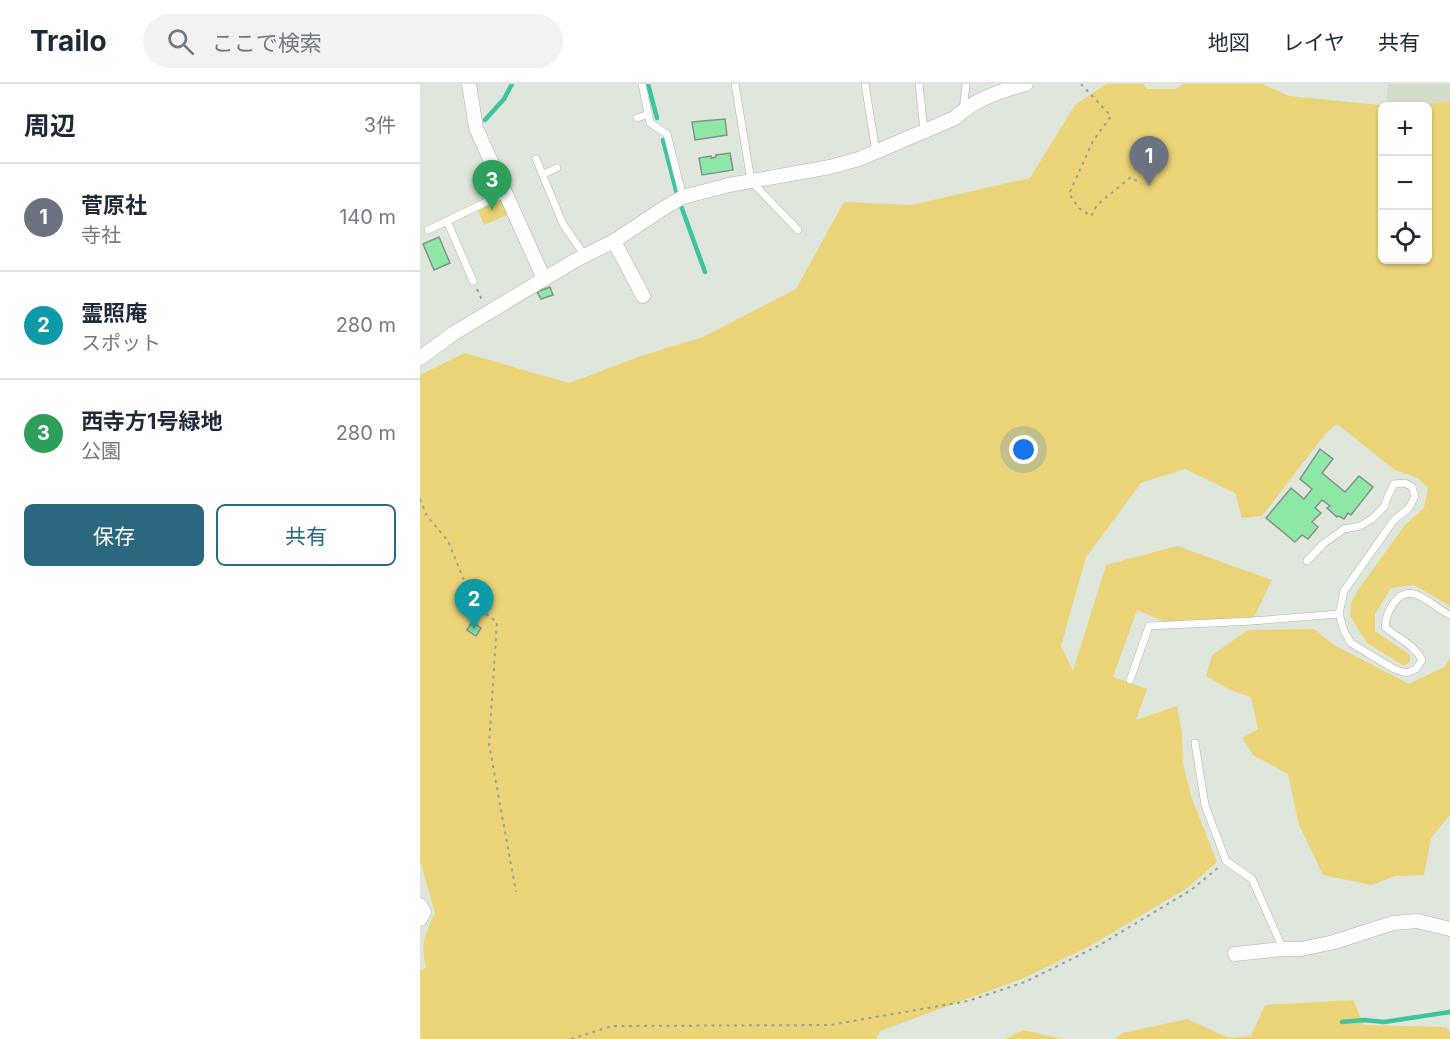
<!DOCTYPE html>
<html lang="ja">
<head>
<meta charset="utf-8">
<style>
  body { margin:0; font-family:Inter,"Noto Sans JP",sans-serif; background:#f2f2f3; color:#1f2937 }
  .controls { position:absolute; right:18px; top:18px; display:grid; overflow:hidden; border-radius:9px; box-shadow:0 2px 4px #0004 }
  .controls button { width:54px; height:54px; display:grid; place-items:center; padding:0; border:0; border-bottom:2px solid #e0e1e3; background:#fff; color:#1f2937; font:30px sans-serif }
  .you { position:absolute; left:604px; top:366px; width:21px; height:21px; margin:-15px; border:4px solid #fff; border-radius:50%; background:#1a73e8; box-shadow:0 0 0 9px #1a73e833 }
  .badge { display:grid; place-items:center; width:39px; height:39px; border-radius:50%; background:#2b687f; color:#fff; font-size:20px; font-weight:700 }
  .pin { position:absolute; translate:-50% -50px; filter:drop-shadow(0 2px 3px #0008) }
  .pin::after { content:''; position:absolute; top:32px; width:21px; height:18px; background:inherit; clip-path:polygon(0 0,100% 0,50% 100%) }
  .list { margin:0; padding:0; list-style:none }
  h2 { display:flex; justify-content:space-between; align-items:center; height:78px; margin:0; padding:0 24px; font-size:26px }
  h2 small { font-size:20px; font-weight:400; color:#747a83 }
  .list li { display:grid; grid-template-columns:39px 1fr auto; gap:18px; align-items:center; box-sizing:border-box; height:108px; padding:0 24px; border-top:2px solid #e0e1e3 }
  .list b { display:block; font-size:22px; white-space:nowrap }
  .list p { margin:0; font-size:20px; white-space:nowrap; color:#747a83 }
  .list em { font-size:20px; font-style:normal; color:#747a83 }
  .actions { display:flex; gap:12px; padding:18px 24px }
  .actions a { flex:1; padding:14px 0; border:2px solid #2b687f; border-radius:9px; text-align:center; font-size:21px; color:#2b687f }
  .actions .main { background:#2b687f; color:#fff }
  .icon { flex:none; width:33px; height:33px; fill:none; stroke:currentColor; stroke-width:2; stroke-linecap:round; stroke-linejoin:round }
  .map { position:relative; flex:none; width:1030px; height:955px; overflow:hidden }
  header { display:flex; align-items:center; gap:36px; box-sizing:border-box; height:84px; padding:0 30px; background:#fff; border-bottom:2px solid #e0e1e3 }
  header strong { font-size:28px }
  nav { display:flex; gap:33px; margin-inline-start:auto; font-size:21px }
  .search { width:420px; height:54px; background:#f2f2f3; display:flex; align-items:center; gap:15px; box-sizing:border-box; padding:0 21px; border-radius:33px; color:#747a83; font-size:22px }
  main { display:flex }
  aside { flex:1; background:#fff }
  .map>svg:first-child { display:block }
</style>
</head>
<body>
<header>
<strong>Trailo</strong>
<div class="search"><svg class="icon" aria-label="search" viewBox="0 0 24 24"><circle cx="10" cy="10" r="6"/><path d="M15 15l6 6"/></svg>ここで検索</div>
<nav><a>地図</a><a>レイヤ</a><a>共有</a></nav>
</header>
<main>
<aside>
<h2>周辺<small>3件</small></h2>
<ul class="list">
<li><span class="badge" style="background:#6b7280">1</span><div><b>菅原社</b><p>寺社</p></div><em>140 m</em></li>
<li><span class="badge" style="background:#0f9aa8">2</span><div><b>霊照庵</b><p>スポット</p></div><em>280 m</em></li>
<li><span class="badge" style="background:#2e9e5b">3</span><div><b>西寺方1号緑地</b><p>公園</p></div><em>280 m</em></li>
</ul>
<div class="actions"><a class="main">保存</a><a>共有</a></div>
</aside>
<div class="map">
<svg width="1030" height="955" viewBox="0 0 1030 955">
  <rect width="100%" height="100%" fill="#dfe6db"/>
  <!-- built -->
  <path fill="#d2ddcc" d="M968 0H1030V17L993 22H969L966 21Z"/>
  <!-- green -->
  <g fill="#ebd477">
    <path d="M686 0H723L727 5H756L763 0H842L869 12 969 22H962V176H1008V22H993L1030 17V522L994 501 971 504 955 530V547L990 571V578L984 582 947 559 930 532 931 519 938 506 985 441 1004 424 1008 404 998 394 975 386 917 340 906 349 842 432 822 434 815 409 765 385 721 399 666 473 641 562 653 587 686 481 757 462 852 496 832 537 746 541 743 537 717 526 693 593 727 605 716 636 757 622 762 649 763 679 771 712 797 778 767 804 670 862 604 894 460 947 456 955H0V887L6 883C0 861 5 849 15 829L0 777V291L45 269 149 299 224 271 283 253 376 205 424 118 491 121 610 94 655 21Z"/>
    <path d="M80 112 85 125 92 129 64 141 57 123Z"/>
    <path d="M894 545 914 561 989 600 1024 583 1030 574V731L1011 754 1004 791 975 792 952 801 903 791 879 741 868 690 833 671 822 654 838 645 831 613 810 606 786 592 792 571 828 546Z"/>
    <path d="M933 916 944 941 1026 943 1030 948V955H695L703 949 767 935 809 954 831 952 845 921Z"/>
    <path d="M603 946 642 955H585Z"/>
  </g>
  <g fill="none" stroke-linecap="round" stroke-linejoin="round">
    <!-- stream -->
    <g stroke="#3ec49f" stroke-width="4.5">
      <path d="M228 0 237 34"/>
      <path d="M65 36 84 15 92 0"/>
      <path d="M243 56 257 110"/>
      <path d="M260 119 285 188"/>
      <path d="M922 938 944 936 964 938 1030 928"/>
    </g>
  </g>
  <!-- building -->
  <g fill="#8de8a6" stroke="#88918a" stroke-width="1.5">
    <path d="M305 35 307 51 275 56 272 38Z"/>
    <path d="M310 69 313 86 282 91 279 74 291 72V74L296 73V71Z"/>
    <path d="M19 153 30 179 14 186 3 160Z"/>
    <path d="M130 203 133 211 121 215 117 208Z"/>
    <path d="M900 365 913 375 902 389 925 408 939 392 953 403 931 431 928 429 924 435 919 432 917 433 907 424 910 422 902 416 895 424 901 429 892 438 898 443 888 455 882 451 875 458 846 434 871 404 884 415 892 405 880 395Z"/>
    <path d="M52 538 61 544 56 552 47 546Z"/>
  </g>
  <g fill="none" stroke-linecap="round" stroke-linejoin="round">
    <defs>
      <g id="service">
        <path d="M222 0 230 39 247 50 263 113"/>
        <path d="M315 0 331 97 378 146"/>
        <path d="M445 0 456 68"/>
        <path d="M499 0 504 47"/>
        <path d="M543 26 546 0"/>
        <path d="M217 34 229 30"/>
        <path d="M116 75 143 140 165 172"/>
        <path d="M123 90 137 84"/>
        <path d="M27 137 53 197"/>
        <path d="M8 146 85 109"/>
        <path d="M887 477 903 460 924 445 940 442 952 435 964 423 968 412 974 400 985 399 992 403 995 412 989 424 974 436 924 507 919 530 924 547 931 559 974 585 986 589 996 585 1002 576C994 560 978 555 965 543 966 533 968 528 973 520 991 494 1010 522 1030 531"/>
        <path d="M710 596 729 542 832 537 919 530"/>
        <path d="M775 659 785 721 806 777 832 795 863 865"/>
      </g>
      <g id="minor">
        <path d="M49 0 56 44 124 195"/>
        <path d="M194 157 223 212"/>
        <path d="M0 274 34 249 156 176 194 157 244 124 263 113 309 101 410 83 439 75 535 34C553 16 582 6 606 0"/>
        <path d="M0 821 4 828 0 835"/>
        <path d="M815 870 863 865H881L914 858 973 839 997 837 1030 845"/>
      </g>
    </defs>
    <!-- service casing -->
    <use href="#service" stroke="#aeb4aa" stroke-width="8"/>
    <!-- minor casing -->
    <use href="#minor" stroke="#aeb4aa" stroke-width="15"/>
    <!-- path -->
    <g stroke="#9ba098" stroke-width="2" stroke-dasharray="3 4.5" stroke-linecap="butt">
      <path d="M661 0 691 32 673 57 649 110 659 124 671 132 677 121 711 93 721 100"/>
      <path d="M57 205 62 216"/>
      <path d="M0 415 7 432 28 457 54 521 77 538 69 660 96 808"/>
      <path d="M151 955 192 942 410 941 548 917 605 898 678 862 771 806 799 783"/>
    </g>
    <!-- service -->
    <use href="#service" stroke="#fff" stroke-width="7"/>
    <!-- minor -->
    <use href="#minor" stroke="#fff" stroke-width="14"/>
  </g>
</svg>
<div class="controls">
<button>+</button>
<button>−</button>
<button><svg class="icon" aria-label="locate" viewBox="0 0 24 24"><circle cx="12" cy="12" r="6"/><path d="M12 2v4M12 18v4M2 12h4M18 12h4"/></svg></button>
</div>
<div class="you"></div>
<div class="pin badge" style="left:729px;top:102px;background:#6b7280">1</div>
<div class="pin badge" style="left:54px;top:545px;background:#0f9aa8">2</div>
<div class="pin badge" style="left:72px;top:126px;background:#2e9e5b">3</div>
</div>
</main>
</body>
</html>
